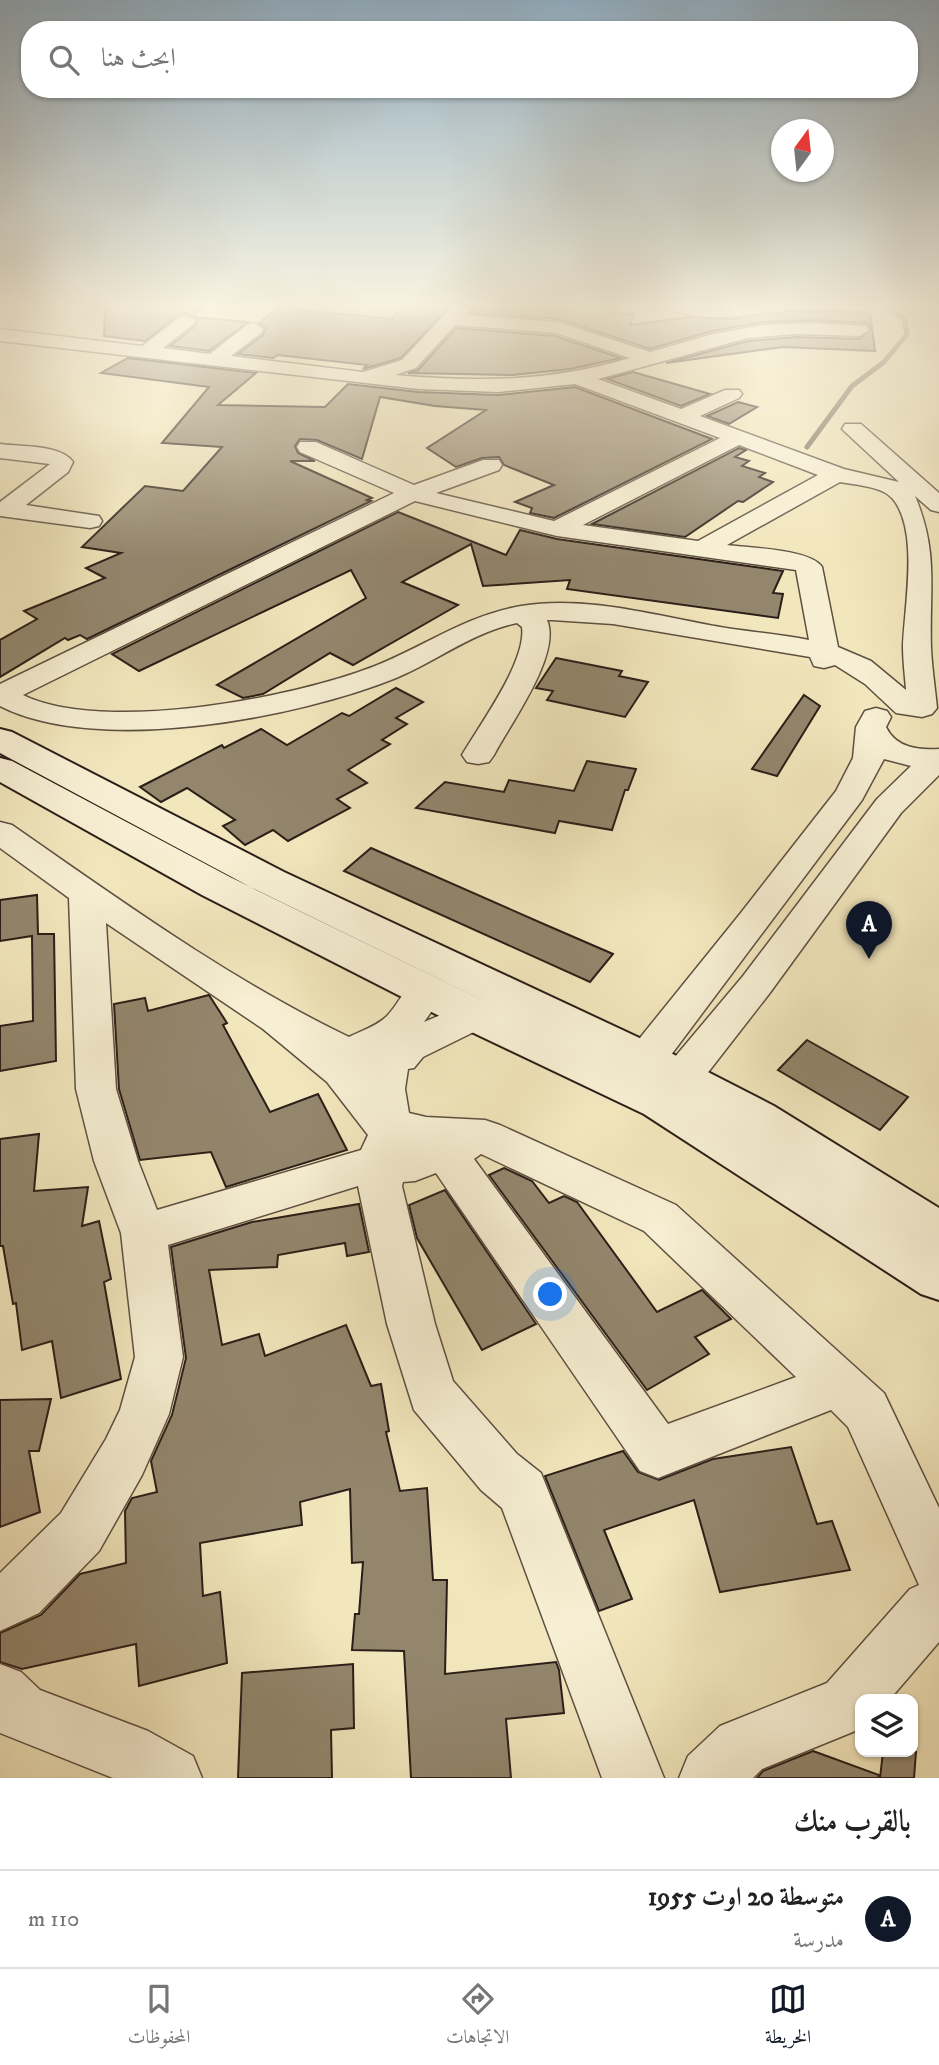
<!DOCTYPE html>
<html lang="ar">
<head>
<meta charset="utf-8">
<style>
  body { margin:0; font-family:"IM FELL DW Pica",Amiri,serif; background:#f6f6f6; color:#222; direction:rtl }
  .controls { position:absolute; right:21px; bottom:21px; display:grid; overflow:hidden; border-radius:14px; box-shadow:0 2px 5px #0004 }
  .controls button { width:63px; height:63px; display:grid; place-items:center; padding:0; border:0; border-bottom:2px solid #e0e0e0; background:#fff; color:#222; font:35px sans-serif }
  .compass { position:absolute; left:771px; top:119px; width:63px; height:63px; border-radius:50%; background:#fff; box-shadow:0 2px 5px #0004; rotate:15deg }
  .you { position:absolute; left:551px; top:1295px; width:24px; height:24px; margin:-18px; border:5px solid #fff; border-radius:50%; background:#1a73e8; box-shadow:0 0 0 10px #1a73e833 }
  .badge { display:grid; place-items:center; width:46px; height:46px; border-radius:50%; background:#111827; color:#fff; font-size:23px; font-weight:700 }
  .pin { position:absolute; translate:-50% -58px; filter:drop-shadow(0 2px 4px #0008) }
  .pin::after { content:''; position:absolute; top:37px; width:24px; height:21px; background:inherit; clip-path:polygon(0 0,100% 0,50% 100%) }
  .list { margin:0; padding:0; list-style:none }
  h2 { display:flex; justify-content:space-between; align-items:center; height:91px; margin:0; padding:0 28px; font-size:30px }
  h2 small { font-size:23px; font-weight:400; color:#767676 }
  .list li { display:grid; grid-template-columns:46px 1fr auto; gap:21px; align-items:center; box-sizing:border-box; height:98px; padding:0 28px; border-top:2px solid #e0e0e0 }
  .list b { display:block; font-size:26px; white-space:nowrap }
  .list p { margin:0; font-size:23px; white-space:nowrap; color:#767676 }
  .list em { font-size:23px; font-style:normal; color:#767676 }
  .icon { flex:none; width:38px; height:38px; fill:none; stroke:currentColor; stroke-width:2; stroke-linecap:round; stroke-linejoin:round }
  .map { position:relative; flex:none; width:939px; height:1778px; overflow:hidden; direction:ltr }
  .search { position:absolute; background:#fff; box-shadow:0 2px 5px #0004; left:21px; right:21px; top:21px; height:77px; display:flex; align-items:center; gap:18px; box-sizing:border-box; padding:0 24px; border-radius:28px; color:#767676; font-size:26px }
  .sheet { height:189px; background:#fff }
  nav { display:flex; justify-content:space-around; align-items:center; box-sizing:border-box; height:98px; border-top:2px solid #e0e0e0; background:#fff; font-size:19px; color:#767676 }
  nav a { display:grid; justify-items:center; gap:4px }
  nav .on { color:#111827 }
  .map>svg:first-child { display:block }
</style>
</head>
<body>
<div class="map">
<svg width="939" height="1778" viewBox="0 0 939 1778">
  <rect width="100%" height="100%" fill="#f2e6bc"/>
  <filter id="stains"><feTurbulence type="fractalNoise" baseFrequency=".00286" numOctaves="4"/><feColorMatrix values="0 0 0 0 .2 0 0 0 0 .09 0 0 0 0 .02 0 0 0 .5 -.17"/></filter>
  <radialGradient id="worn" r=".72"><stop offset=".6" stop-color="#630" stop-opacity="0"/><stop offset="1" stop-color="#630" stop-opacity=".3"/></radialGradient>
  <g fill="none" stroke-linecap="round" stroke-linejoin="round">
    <!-- stream -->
    <path stroke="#7b6d59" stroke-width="5" d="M807 447 852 386 884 362 907 334 904 319 887 308"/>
  </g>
  <!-- building -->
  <g fill="#93866d" stroke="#2c1e18" stroke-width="2">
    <path d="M105 308H203L192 316 186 313 178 315 145 341 104 336Z"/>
    <path d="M278 308 392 319 402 308H448L401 358 363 369 367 365 278 355 273 358 238 354 263 335 266 328 259 323Z"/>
    <path d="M473 308H616L614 313 634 314 630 325 687 317 736 319 765 312 784 313V311L870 312 875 351 783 347 666 363 748 341 796 337 860 339 871 329 867 323 812 320 764 322 712 331 650 349 559 319 470 313Z"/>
    <path d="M193 317 248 322 209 351 170 346 194 327 198 320Z"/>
    <path d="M456 328 555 336 621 358 570 369 513 375 408 373 418 370Z"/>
    <path d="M128 358 256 373 218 405 325 407 348 384 418 392 498 395 575 387 712 439 554 518 530 513 532 508 515 502 554 485 504 465 499 457 482 458 456 467 427 448 486 410 435 406 380 397 362 459 317 440 300 439 295 446 298 453 315 461H290L372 498 367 500 371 501 87 639 80 635 68 640 65 638 0 677V640L37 619 24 611 105 578 86 568 121 553 82 547 145 486 183 491 222 447 162 443 209 387 101 373Z"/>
    <path d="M633 372 710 394 681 406 607 379Z"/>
    <path d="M738 402 757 407 729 424 707 416Z"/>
    <path d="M739 448 746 450 735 457 749 461 742 466 765 473 759 477 773 482 743 502 738 501 685 537 592 524Z"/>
    <path d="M398 512 506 555 520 530 557 539 783 571 773 593 783 594 778 618 567 589 570 580 483 586 471 544 402 582 458 605 353 665 330 653 263 694 243 698 217 685 366 598 351 570 139 671 112 654Z"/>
    <path d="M556 658 622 671 619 676 648 682 625 717 547 700 553 691 536 688Z"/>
    <path d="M396 688 423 702 396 718 407 724 382 740 390 744 348 770 367 783 337 799 350 808 288 841 273 830 245 845 223 826 235 820 187 788 161 802 140 787 222 745 224 748 261 729 287 745 342 713 349 716Z"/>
    <path d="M804 695 820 706 777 776 752 769Z"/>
    <path d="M587 761 636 769 628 790H625L612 830 559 821 555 833 416 808 445 782 504 792 509 780 574 791Z"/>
    <path d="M371 848 546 925 613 954 590 982 344 871Z"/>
    <path d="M37 895 38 934H54L56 1061 0 1071V1026L33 1021 32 936 0 941V900Z"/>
    <path d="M209 995 227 1023 223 1025 270 1112 318 1094 347 1150 226 1187 211 1152 140 1160 119 1089 114 1004 145 998 148 1011Z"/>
    <path d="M807 1040 908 1097 880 1130 778 1070Z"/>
    <path d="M39 1134 34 1191 88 1187 82 1226 99 1221 111 1279 104 1282 121 1379 61 1398 52 1341 22 1350 16 1303 13 1304 3 1246H0V1139Z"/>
    <path d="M504 1168 532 1181 549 1203 564 1196 577 1202 657 1312 702 1290 731 1319 695 1337 709 1354 647 1390 489 1175Z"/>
    <path d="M445 1190 536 1324 482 1350 417 1238 409 1205Z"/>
    <path d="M359 1204 369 1252 347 1256 345 1243 278 1255 277 1267 209 1270 222 1345 259 1334 265 1356 346 1325 371 1386 381 1384 389 1431 386 1432 400 1491 427 1488 433 1580H447L445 1674 556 1662 559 1670 564 1713 506 1719 511 1778H411L404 1651 352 1650 355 1614H359L363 1562 352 1563 350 1489 300 1502 302 1525 200 1543 203 1596 220 1592 227 1663 139 1686 136 1644 22 1669 0 1662V1633L41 1615 80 1574 126 1563 125 1511 132 1498 157 1492 151 1461 172 1415 186 1358 171 1247 252 1222Z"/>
    <path d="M51 1399 39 1451H29L40 1512 0 1527V1400Z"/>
    <path d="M791 1447 817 1524 832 1521 850 1570 720 1592 694 1500 604 1530 632 1599 599 1611 545 1476 623 1451 638 1472 659 1480 713 1459Z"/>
    <path d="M353 1664 354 1728 331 1730 332 1778H238L242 1673Z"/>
    <path d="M813 1751 879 1775 878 1778H757L763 1771Z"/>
    <path d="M883 1752H916L914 1778H880Z"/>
  </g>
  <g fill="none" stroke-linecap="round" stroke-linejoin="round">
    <defs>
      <g id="street">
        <path d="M451 308H470L465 315 558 322 650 352 713 334 764 325 812 323 867 326 869 330 860 336 796 334 748 338 598 379 681 409 725 390H739L742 394 739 398 700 416 844 469 899 482 842 429 845 424H861L939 493V512L931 510 915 496C939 553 929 589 931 649 932 668 935 688 937 708L932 714 922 717 896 713 865 684 835 665 824 668 814 666 810 657 613 624 552 620H547C562 654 510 724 494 755L489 762 478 764 467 762 462 755C480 724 527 661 522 627L517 623C473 632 437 661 396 678 297 718 98 756 0 706V684L394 493 300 452 297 447 300 442H316L414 485 483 460H499L502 465 499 470 436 493 554 521 720 438 575 384 498 392 418 389 0 341V329L142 346 180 317 186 316 195 321 192 325 163 348 210 354 247 325 254 323 263 329 261 333 231 356 363 372 402 360ZM455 325 556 333 630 358C549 382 478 382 395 375L416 368ZM739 445 818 475 698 541 583 525ZM840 482C855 485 881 486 892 498 920 529 904 608 903 647 903 661 905 676 906 690L871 661 838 647 822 567C810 549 749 548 727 545ZM415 501 557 536 796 570 809 640C779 634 749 632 720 627 657 616 586 595 521 606 467 615 425 646 375 666 294 698 103 734 23 695Z"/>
        <path d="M671 308H768C757 320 682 320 671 308Z"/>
        <path d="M0 444C20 447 61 444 73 462L68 472 26 505 99 516 102 521 99 526 90 528 0 516V502L50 464 0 458Z"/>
        <path d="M876 708 887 711 891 717 886 727C896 748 918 750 939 749V775L901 813 769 994 678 1111 663 1116 648 1111 642 1100 648 1089 743 976 877 799 911 766 884 759 862 800 659 1071C643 1087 634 1100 610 1092L604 1081 610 1070 631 1049 740 914 836 791 853 758 856 727 865 711Z"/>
        <path d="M0 822 12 825C120 900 230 980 349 1037 361 1031 377 1026 387 1016 406 996 407 972 440 981L446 991 424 1022 474 1001 488 1005 493 1015 488 1025 423 1057 414 1068 408 1069 405 1089 409 1113 426 1117 485 1120 500 1125 676 1205 884 1393 939 1508V1642L890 1699H860V1729L762 1769 753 1778H679L688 1756 720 1726 827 1683 910 1589 919 1585 848 1427 831 1410 658 1478 640 1471 436 1173 415 1181 403 1182 402 1186 435 1324 453 1381 517 1454 541 1473 664 1778H602L502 1508 481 1490 414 1410 387 1324 358 1186 168 1245 183 1357 169 1414 142 1475 99 1551 39 1613 0 1631V1573L61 1513 106 1439 120 1410 135 1357 121 1233 94 1161 76 1089 69 898 0 848ZM106 923 263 1029 327 1082 368 1135 361 1150 157 1210 138 1161 116 1089ZM481 1154 644 1231 796 1377 668 1424 474 1159Z"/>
        <path d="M0 1664 21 1672 40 1690 148 1731 193 1756 202 1778H113L0 1733Z"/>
      </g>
      <path id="secondary" d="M0 729 12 732 284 872 661 1048 774 1106 939 1208V1300L921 1294 644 1114 459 1026 202 895 0 782V758L12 761 230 877 517 1017 256 890 0 753Z"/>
    </defs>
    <!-- street casing -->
    <use href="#street" stroke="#5e5041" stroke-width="3"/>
    <!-- secondary casing -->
    <use href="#secondary" stroke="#2c1e18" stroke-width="4"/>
    <!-- street -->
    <use href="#street" fill="#f7efd3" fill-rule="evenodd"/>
    <!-- secondary -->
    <use href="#secondary" fill="#f7efd3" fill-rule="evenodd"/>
  </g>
  <!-- sky -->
  <linearGradient id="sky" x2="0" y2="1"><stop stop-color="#91adc0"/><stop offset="0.55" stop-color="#f9f4e1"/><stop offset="1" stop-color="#f9f4e1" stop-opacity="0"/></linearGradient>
  <rect width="939" height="557" fill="url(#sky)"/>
  <rect width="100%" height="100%" filter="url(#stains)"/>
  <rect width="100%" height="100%" fill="url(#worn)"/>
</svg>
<div class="controls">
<button><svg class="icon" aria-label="layers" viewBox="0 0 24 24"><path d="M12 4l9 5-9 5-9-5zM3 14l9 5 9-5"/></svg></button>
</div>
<svg class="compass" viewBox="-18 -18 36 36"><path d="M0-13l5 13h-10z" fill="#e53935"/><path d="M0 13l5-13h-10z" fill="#767676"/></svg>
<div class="you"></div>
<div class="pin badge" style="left:869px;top:959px">A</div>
<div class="search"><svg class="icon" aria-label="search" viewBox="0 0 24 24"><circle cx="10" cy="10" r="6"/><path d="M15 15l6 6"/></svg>ابحث هنا</div>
</div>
<section class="sheet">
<h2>بالقرب منك<small></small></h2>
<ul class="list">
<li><span class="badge">A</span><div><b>متوسطة 20 اوت 1955</b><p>مدرسة</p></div><em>110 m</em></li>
</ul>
</section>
<nav>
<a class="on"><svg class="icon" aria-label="map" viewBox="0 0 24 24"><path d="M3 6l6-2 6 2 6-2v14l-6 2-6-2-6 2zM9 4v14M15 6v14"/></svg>الخريطة</a>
<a><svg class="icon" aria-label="directions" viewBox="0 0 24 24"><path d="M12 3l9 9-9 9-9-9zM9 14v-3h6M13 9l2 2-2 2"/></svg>الاتجاهات</a>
<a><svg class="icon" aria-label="saved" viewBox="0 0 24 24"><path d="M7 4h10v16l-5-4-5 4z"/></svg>المحفوظات</a>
</nav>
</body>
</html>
